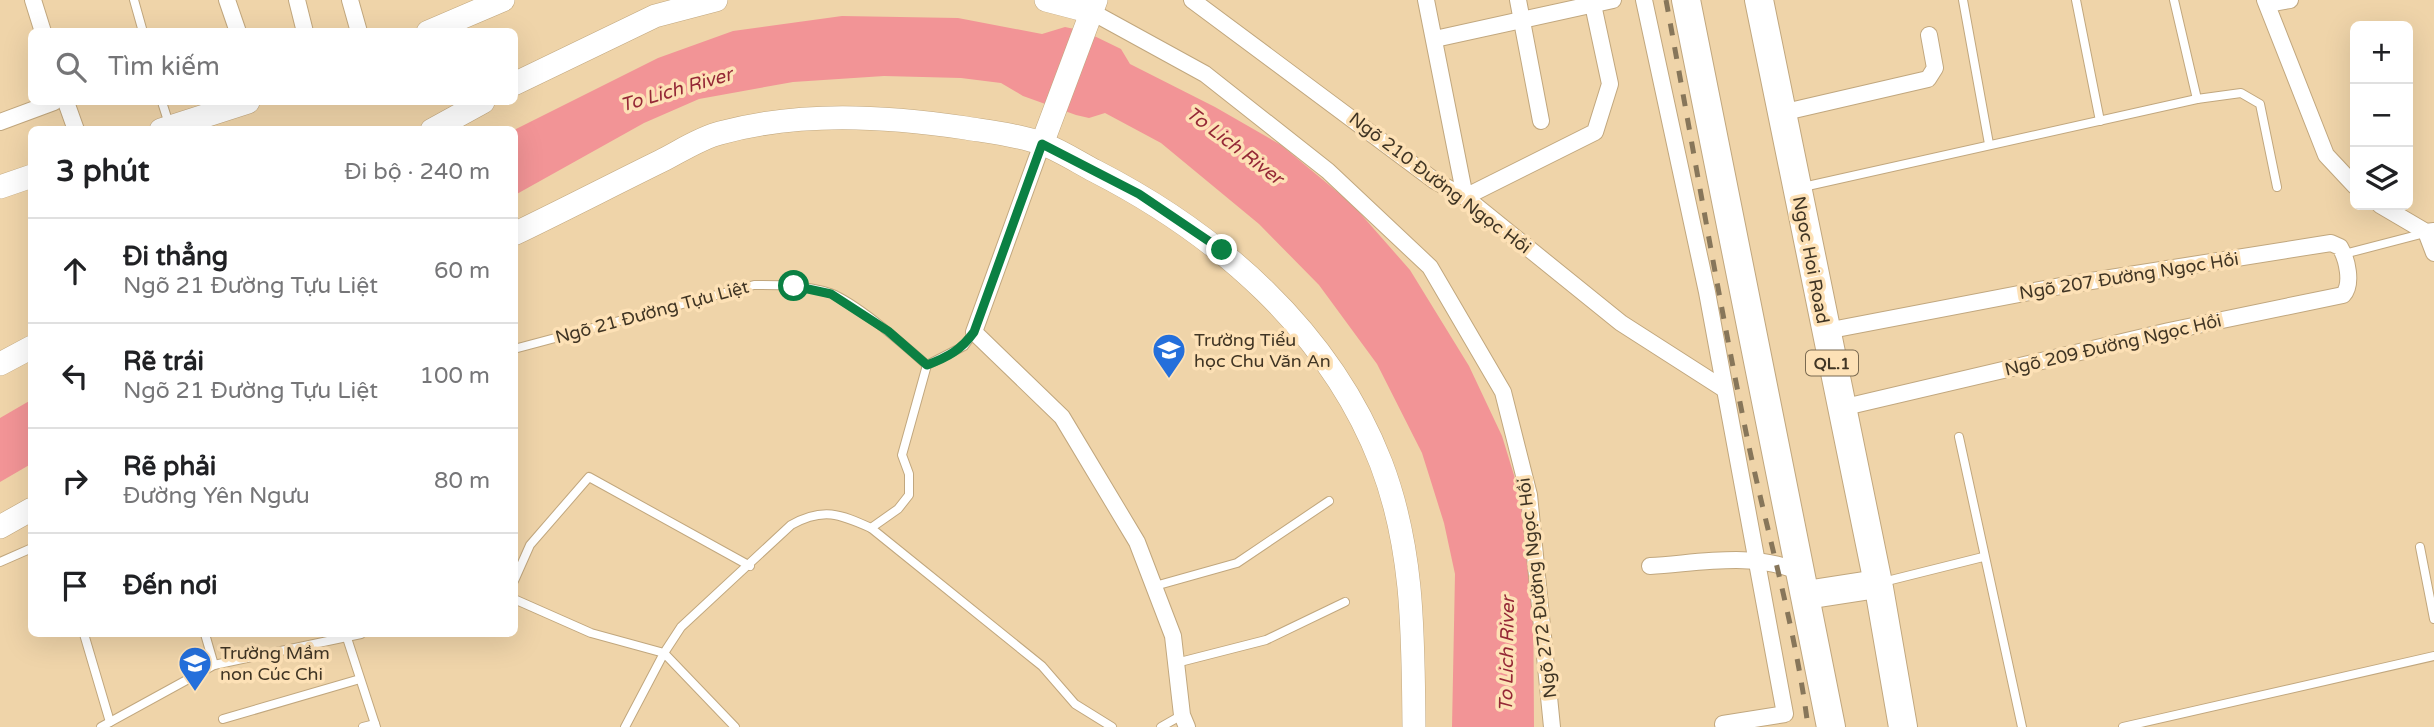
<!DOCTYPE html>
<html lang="vi">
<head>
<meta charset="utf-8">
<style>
  body { margin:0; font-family:"Varela Round",sans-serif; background:#f2f2f2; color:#202124 }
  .controls { position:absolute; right:21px; top:21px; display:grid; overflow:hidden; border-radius:10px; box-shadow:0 7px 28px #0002 }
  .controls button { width:63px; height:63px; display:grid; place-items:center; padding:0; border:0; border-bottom:2px solid #e0e0e0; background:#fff; color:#202124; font:35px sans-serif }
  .stop { position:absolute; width:21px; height:21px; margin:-16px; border:5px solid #0b8043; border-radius:50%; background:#fff }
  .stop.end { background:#0b8043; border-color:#fff; box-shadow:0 2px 7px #0008 }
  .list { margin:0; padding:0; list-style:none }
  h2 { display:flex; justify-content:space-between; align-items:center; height:91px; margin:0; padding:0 28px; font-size:30px }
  h2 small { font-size:23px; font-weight:400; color:#757577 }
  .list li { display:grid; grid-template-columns:46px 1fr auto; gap:21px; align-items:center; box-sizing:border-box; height:105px; padding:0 28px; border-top:2px solid #e0e0e0 }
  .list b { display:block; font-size:26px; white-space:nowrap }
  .list p { margin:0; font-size:23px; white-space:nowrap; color:#757577 }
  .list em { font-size:23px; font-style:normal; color:#757577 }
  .icon { flex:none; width:38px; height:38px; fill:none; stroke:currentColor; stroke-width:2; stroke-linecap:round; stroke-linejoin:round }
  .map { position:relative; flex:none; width:2434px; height:727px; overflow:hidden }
  .search { position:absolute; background:#fff; box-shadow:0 7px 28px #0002; left:28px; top:28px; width:490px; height:77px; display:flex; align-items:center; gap:18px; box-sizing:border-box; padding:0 24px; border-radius:10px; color:#757577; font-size:26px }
  .panel { position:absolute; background:#fff; box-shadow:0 7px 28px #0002; left:28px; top:126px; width:490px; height:511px; border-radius:10px }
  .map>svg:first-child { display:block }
</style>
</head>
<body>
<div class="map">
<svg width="2434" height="727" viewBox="0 0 2434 727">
  <rect width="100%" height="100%" fill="#efd4a9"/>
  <!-- water -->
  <g fill="#f29496">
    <path d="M842 16 958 18 1042 34 1065 27 1084 31 1121 49 1130 64 1215 107 1281 145 1352 204 1410 270 1469 366 1502 436 1525 511 1533 572 1534 727H1452L1455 574 1444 523 1422 453 1377 364 1319 285 1259 224 1161 143 1105 113 1089 118 1076 115 1023 96 1001 83 961 78 884 76 793 82 699 99 644 123 515 195 514 130 658 58 733 31Z"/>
    <path d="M31 400V464L0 482V418Z"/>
  </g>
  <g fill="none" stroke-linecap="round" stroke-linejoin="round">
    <defs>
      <g id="lane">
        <path d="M134 0 143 32"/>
        <path d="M1963 0 1989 144"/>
        <path d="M2076 0 2100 121"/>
        <path d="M2174 0 2197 99"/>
        <path d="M162 102 169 124"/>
        <path d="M1803 187 2197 99 2241 93 2260 104 2277 187"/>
        <path d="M2344 254 2425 233"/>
        <path d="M514 349 754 285C779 285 806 285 830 293 857 303 904 345 927 365"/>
        <path d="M927 365 964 346 974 332"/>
        <path d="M1959 437 2022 727"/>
        <path d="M871 528 1042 666 1075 704 1112 727"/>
        <path d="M2420 547 2434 619"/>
        <path d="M0 562 32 548"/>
        <path d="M514 581 530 545 589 477 750 566"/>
        <path d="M1883 582 1983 557"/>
        <path d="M1155 586 1237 563 1329 501"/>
        <path d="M514 599 591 633 664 653 681 627 791 525C823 507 840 514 871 528L898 509 909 495V474L902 455 927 365"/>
        <path d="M84 634 110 722"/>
        <path d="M205 634 214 665"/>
        <path d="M347 638 376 727"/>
        <path d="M1176 663 1266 640 1345 602"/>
        <path d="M223 719 360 679"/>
        <path d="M101 727 214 665 361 634"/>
        <path d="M363 727 375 724"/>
        <path d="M625 727 664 653 735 727"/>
        <path d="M1161 727 1182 715"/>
        <path d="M2123 727 2434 656"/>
      </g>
      <g id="street">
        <path d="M33 0 43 32"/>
        <path d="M227 0 238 32"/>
        <path d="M297 0 305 32"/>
        <path d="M350 0 359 32"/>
        <path d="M1192 0 1435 181 1465 197 1621 323 1724 389"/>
        <path d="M1426 0 1465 197 1595 132 1610 84 1592 0"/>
        <path d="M1518 0 1541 121"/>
        <path d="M1644 0 1707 292 1785 714 1723 724"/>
        <path d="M2265 0 2326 155 2355 186"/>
        <path d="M2267 4 2290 0"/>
        <path d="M1092 12 1205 74 1328 171 1430 267 1503 392 1529 495 1552 727"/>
        <path d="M1435 39 1613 0"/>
        <path d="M66 102 76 130"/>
        <path d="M1781 113 1928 79 1935 68 1929 35"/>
        <path d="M0 122 54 102"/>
        <path d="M1042 144 974 332 1062 417 1137 542 1173 636 1182 715 1187 727"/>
        <path d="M2380 205 2426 232 2434 231"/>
        <path d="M2426 232 2434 253"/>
        <path d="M1826 331 2066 285 2331 243 2340 247C2347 259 2353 284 2343 295L2169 331 1841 408"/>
        <path d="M1650 566C1701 563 1754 551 1802 573"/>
      </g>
      <g id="secondary">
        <path d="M1046 0 1092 12"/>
        <path d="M428 32 503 0"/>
        <path d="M514 84 655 16 716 0"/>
        <path d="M161 130 248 102"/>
        <path d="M432 130 483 102"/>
        <path d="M1042 144 1096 0"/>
        <path d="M0 187 32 176"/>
        <path d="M514 234C564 210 612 185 661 161 679 152 700 138 720 133 801 111 884 116 966 128 991 132 1019 135 1043 144 1061 151 1078 162 1095 171 1218 234 1330 331 1381 463 1414 549 1413 636 1414 727"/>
        <path d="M0 364 32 347"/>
        <path d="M0 527 32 509"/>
      </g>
      <g id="highway">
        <path d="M1686 0 1831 727"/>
        <path d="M1759 0 1879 588 1903 727"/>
        <path d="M1806 595 1877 584"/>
      </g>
    </defs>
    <!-- lane casing -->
    <use href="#lane" stroke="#c1a77e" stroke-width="10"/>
    <!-- street casing -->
    <use href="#street" stroke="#c1a77e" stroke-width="18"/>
    <!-- secondary casing -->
    <use href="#secondary" stroke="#c1a77e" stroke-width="24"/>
    <!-- highway casing -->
    <use href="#highway" stroke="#c1a77e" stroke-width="30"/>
    <!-- lane -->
    <use href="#lane" stroke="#fff" stroke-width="8"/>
    <!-- street -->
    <use href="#street" stroke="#fff" stroke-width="16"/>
    <!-- secondary -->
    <use href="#secondary" stroke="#fff" stroke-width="23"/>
    <!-- highway -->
    <use href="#highway" stroke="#fff" stroke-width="28"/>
    <!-- rail -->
    <path stroke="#87765a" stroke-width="5" stroke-dasharray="12 12" stroke-linecap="butt" d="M1666 0C1693 147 1718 296 1748 442 1768 537 1796 630 1808 727"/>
  </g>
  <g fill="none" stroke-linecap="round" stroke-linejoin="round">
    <!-- route -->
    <path stroke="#0b8043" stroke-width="9" d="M794 286 831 294 888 331 927 365C948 357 961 350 974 332L1042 144 1139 194 1222 250"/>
  </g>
  <!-- icons -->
  <defs>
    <symbol id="school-pin" viewBox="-11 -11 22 30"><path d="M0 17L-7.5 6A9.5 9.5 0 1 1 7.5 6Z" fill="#246fdb" stroke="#fde1b6"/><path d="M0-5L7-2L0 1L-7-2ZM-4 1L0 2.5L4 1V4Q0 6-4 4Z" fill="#fff"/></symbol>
  </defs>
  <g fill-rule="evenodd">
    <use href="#school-pin" x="1150" y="331" width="38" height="52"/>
    <use href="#school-pin" x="176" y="644" width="38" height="52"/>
  </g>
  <g text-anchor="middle" stroke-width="7" stroke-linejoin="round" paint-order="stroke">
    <!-- shield labels -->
    <rect fill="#fde1b6" stroke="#796950" stroke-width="2" x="1806" y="350.5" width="52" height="25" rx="5"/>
    <g font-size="16" font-weight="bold" fill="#403524">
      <text x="1832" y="369">QL.1</text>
    </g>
    <!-- street labels -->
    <g font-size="18" fill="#403524" stroke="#fde1b6">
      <text transform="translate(1440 183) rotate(37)" y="6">Ngõ 210 Đường Ngọc Hồi</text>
      <text transform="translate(1811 260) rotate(79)" y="6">Ngoc Hoi Road</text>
      <text transform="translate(2129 276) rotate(-9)" y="6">Ngõ 207 Đường Ngọc Hồi</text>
      <text transform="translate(652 312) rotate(-15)" y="6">Ngõ 21 Đường Tựu Liệt</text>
      <text transform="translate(2113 345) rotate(-13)" y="6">Ngõ 209 Đường Ngọc Hồi</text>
      <text transform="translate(1537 588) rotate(-97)" y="6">Ngõ 272 Đường Ngọc Hồi</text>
    </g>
    <!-- poi labels -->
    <g font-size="18" fill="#403524" stroke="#fde1b6" text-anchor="start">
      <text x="1194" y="346">Trường Tiểu<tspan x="1194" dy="21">học Chu Văn An</tspan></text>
      <text x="220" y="659">Trường Mầm<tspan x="220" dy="21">non Cúc Chi</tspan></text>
    </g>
    <!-- water labels -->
    <g font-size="19" font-style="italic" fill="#952836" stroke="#fde1b6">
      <text transform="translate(676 89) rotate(-16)" y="7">To Lich River</text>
      <text transform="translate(1235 145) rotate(37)" y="7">To Lich River</text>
      <text transform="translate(1506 654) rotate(-89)" y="7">To Lich River</text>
    </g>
  </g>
</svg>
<div class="controls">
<button>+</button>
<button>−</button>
<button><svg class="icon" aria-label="layers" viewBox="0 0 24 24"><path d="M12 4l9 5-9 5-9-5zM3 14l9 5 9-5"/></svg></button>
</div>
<div class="stop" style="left:794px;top:286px"></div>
<div class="stop end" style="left:1222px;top:250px"></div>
<div class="search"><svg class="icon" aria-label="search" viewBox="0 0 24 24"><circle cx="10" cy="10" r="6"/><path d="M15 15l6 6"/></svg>Tìm kiếm</div>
<section class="panel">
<h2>3 phút<small>Đi bộ · 240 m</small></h2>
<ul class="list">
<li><svg class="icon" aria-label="ahead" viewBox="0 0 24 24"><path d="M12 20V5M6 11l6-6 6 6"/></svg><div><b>Đi thẳng</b><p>Ngõ 21 Đường Tựu Liệt</p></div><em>60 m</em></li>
<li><svg class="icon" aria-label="left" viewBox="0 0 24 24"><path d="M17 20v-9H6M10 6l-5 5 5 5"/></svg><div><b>Rẽ trái</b><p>Ngõ 21 Đường Tựu Liệt</p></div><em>100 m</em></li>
<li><svg class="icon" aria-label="right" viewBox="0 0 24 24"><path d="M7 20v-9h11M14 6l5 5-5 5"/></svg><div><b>Rẽ phải</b><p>Đường Yên Ngưu</p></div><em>80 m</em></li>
<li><svg class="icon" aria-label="arrive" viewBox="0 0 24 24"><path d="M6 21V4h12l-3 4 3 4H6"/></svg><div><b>Đến nơi</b></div></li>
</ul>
</section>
</div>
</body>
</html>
